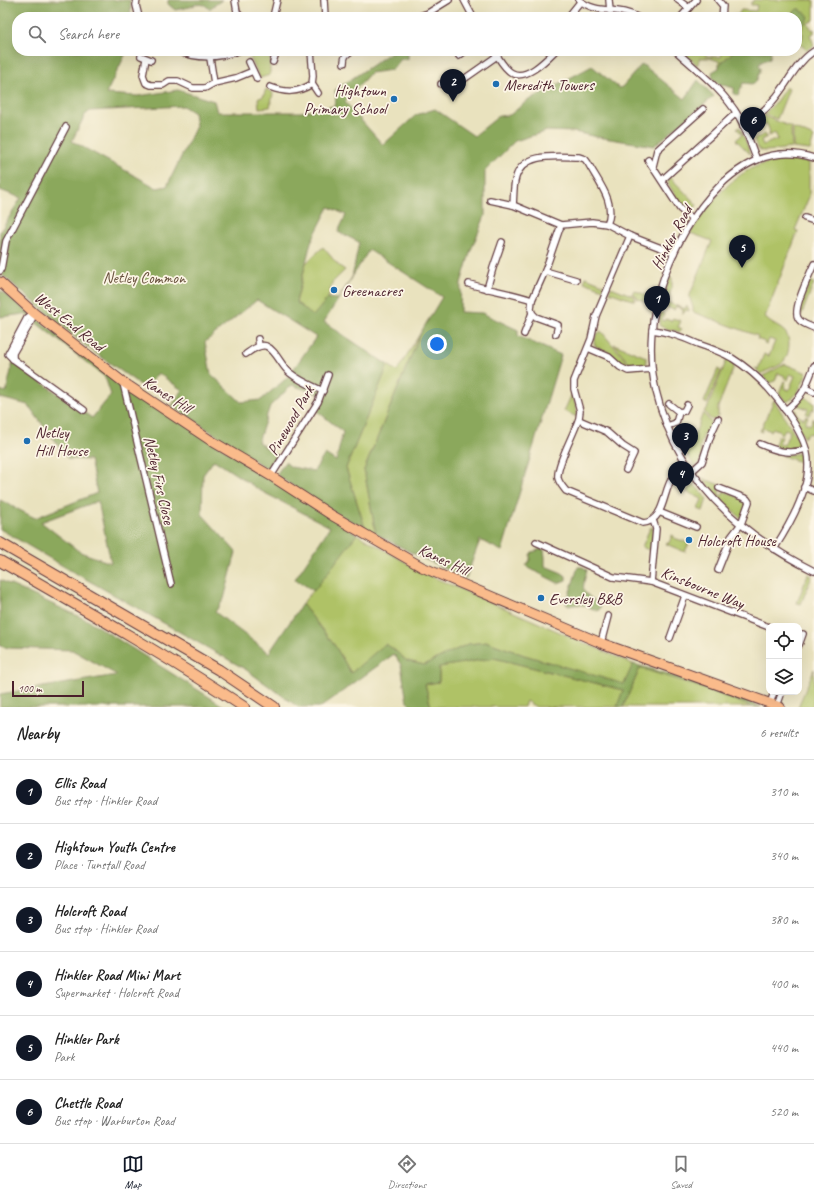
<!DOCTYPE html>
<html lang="en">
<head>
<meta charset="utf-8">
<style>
  body { margin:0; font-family:Caveat,sans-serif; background:#f6f6f6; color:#222 }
  .controls { position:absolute; right:12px; bottom:12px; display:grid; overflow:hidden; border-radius:8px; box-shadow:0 4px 16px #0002 }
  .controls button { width:36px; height:36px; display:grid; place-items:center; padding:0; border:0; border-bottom:1px solid #e0e0e0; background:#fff; color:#222; font:20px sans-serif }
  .scale { position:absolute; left:12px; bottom:10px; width:72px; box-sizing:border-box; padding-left:4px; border:2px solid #4a1f2b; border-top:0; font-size:11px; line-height:14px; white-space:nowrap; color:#4a1f2b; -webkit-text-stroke:3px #fcf5e5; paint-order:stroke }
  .you { position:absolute; left:437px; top:344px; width:14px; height:14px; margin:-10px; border:3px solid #fff; border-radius:50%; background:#1a73e8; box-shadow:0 0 0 6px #1a73e833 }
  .badge { display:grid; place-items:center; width:26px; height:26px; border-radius:50%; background:#111827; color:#fff; font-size:13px; font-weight:700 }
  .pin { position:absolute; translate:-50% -33px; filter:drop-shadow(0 1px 2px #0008) }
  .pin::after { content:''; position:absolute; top:21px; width:14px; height:12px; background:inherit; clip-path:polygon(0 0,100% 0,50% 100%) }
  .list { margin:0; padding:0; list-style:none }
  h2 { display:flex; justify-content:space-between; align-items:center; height:52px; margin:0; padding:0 16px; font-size:17px }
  h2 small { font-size:13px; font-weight:400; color:#767676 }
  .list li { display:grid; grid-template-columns:26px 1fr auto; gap:12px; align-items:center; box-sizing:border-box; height:64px; padding:0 16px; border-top:1px solid #e0e0e0 }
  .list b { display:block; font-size:15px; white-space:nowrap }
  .list p { margin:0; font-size:13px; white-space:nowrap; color:#767676 }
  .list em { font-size:13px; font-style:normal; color:#767676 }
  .icon { flex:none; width:22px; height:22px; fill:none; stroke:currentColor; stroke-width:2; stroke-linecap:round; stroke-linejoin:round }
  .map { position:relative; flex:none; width:814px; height:707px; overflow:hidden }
  .search { position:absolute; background:#fff; box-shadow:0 4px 16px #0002; left:12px; right:12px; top:12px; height:44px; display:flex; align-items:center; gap:10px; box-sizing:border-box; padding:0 14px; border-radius:16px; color:#767676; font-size:15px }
  .sheet { height:436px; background:#fff }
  nav { display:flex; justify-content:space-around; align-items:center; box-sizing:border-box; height:56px; border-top:1px solid #e0e0e0; background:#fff; font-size:11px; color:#767676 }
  nav a { display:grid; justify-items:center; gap:2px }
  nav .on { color:#111827 }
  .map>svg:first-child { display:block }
</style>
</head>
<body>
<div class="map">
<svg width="814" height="707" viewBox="0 0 814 707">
  <rect width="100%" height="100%" fill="#fcf5e5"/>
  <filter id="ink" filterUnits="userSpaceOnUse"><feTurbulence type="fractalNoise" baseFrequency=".025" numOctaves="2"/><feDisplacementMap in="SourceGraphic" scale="8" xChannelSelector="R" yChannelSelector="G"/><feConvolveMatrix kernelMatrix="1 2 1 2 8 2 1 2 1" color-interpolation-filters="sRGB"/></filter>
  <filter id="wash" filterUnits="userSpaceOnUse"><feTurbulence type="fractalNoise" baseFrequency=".012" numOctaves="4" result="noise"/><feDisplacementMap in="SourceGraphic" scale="16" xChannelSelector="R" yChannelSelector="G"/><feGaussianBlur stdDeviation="0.9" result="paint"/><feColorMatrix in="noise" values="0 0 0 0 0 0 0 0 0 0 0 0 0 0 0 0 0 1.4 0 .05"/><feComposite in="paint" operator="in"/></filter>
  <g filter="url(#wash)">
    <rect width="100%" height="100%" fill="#e9e2be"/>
    <!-- green -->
    <g fill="#afc266" stroke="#7c7048">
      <path d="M753 0H814V20L808 23 812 30 814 29V33L810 35 814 45 807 50 797 42 802 39 800 32 804 24 809 17 790 16 726 17 727 15H738L741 10 756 11 757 5H751V2H753Z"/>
      <path d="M247 51H270V75L260 78Z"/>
      <path d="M681 51H713H706V56L721 57 722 51H716H733L730 55 719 65V61L709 58H701L697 65Z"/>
      <path d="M786 87 789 89 777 119 764 114 775 103Z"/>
      <path d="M266 89 272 92 273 94 270 107 259 108 258 98 263 97Z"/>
      <path d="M762 115 791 127 792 148C786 148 763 153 760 150 756 148 755 142 754 139L765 134 767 137 761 140 763 145 778 139 775 133 769 136 768 133 770 132 767 124 759 127 757 123 750 126Z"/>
      <path d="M740 127 750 152V154L736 140 742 134 737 129Z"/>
      <path d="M793 128 814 137 810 150 793 148Z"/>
      <path d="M789 160 809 162V197L795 230 798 231 765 317C770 324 779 326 785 332 792 340 789 358 781 364 775 368 767 370 761 374L755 368 758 369 764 354 769 356 775 341 769 339 767 345 764 344 765 342 757 339 758 336 693 312C694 305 689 301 690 295L712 241 690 233C706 209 724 183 750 169 762 163 776 161 789 160Z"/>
      <path d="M670 177 697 205 691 213 685 211 669 185 668 181Z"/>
      <path d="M323 247 338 265 345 270 332 283 328 298 313 317 296 303 306 263Z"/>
      <path d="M586 277 605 285 603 289 584 282Z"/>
      <path d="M669 277 672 278V287L667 302 685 309 686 306 688 307 689 311 686 310 683 314V310L676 306 674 310 662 305Z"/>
      <path d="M810 281 814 283 801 316 800 307Z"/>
      <path d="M611 287 634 296 636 300H632L609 292Z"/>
      <path d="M634 290 653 298 651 304 638 299 635 295 632 294Z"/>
      <path d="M660 312 664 314 662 320 665 321 666 319 671 321 673 318 681 321 678 327 682 329 680 332C673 330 664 329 659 325Z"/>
      <path d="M601 331 632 368C624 367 621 362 616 357 610 352 603 349 596 347L594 343 596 335Z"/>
      <path d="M421 332 364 470 376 534 365 528 346 468 388 365 397 371Z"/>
      <path d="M614 344 646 357V366L633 368Z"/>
      <path d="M727 359 735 364 718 407V416L714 420 710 419 704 411 707 409Z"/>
      <path d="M785 364 807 373C802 383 798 398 786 402L779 393 784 381 786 382 784 388 789 390 795 376 790 374 788 380 784 378 785 376 778 373 775 381 770 383 763 376Z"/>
      <path d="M718 369 721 371 707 404 704 402Z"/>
      <path d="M572 394 577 411V417L564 411Z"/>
      <path d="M804 396 814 403V410L812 409 809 415 806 414 808 409 797 405Z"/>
      <path d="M774 400 800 442 801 447 789 450 774 447 778 436 782 437 779 443 784 445 790 431 785 429 782 435 780 433V431L773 428 771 431 763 428 762 432 760 431Z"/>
      <path d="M796 410 797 415 804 419 805 416 808 417 805 423 810 425 814 418V433L807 434 804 438 791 412Z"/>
      <path d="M703 413 713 425 709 434 704 433 699 450 704 451 701 460 695 467 685 451 676 432 690 438 694 436Z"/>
      <path d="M803 453V463L783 456V455Z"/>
      <path d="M702 478 720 485 718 489 720 490 719 494 722 496 724 491 745 500 746 507 741 518 717 496Z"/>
      <path d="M694 484 707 499 703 511 698 509 702 499 687 492 688 489Z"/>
      <path d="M653 527V530L651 551 642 547 650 528Z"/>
      <path d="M357 534 426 574 633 664 624 685 524 655 488 642 468 644 424 665 407 661 392 648 351 673 335 646 302 604Z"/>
      <path d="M672 535 674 536V538L689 543 685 552 666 544 667 543H669Z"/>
      <path d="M808 574 812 576 801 604 797 603Z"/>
      <path d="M494 658 623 690 617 707H536L526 701 524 707H431L425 684 439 682V667Z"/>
      <path d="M640 668 700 687 752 707H623Z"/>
      <path d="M814 669V707H798Z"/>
    </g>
    <!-- forest -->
    <g fill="#8ba85b" stroke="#6a6443" fill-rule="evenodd">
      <path d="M0 0H130L131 17H17V51H127L106 94 138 96 178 90 214 101 217 112H301L334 106 336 98 335 90 393 51H408V59H401L392 70 370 73 345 102 383 145 416 115 435 109 474 136 499 116 510 115 527 101 592 66 619 88 622 87 642 64 685 99 698 80 714 96 654 146 597 137 574 132 547 131 515 141 485 171V216L471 250 461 283 460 312 482 313 518 330V336L561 355 502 551 480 540 466 578 422 558 376 534 364 470 421 332 442 297 369 250 324 322 388 365 346 468 365 528 337 514 276 475 285 462 291 467 314 471 325 454 336 461 343 432 316 410 326 397 292 385 270 406 258 442 278 456 269 470 172 406 182 390 158 373 146 389 82 343 0 273V232L21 198 0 190ZM183 106 194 113 196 126 167 186 157 188 72 141 85 115 90 111ZM329 207 346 215 338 232 359 242 352 278 338 299 328 298 313 316 296 302 311 242ZM257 300 316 337 288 377 261 400 241 402 211 374 205 342Z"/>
      <path d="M168 0H222L209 9 205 5 197 4 190 7 175 10 168 4Z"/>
      <path d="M797 9H801L802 12H804L807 14 809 17 804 24 800 32 803 34 802 39 797 42V17H788L793 16 794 12Z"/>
      <path d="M733 51H771L770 58 761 62 759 65 761 69 756 82 752 84 743 83 738 96 734 94V88L719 84 713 80 712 72 719 68V65L730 55Z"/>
      <path d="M0 290 111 376 357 534 314 591 295 579 330 527 261 491 214 460 203 475 202 514 236 552 224 599 215 612 269 653 302 604 335 646 351 673 385 644 392 648 407 661 424 665 468 644 488 642 524 655 624 684 633 664 700 683 761 707H752L700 687 640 668 623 707H617L623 690 494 658 439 667V682L425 684 431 707H412L407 702 401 665 394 654 321 707H298L245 669 68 569 0 529V500L35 518 97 493 90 460 68 459 28 405 0 398V390L6 392 13 362 92 418 111 395 105 377 25 314 0 317ZM98 501 111 563 80 552 41 522Z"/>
      <path d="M540 549 544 550 545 557V566L562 573 566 576V580L558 583 527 567 526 566 530 560V555L532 552 536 551Z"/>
      <path d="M578 567H583L587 570C580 596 583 590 601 606L599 610 597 611C586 605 580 603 569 606L566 604Z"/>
      <path d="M0 580 89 621 225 707H0V694L117 675 72 650 8 648 0 646Z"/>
    </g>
  </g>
  <g filter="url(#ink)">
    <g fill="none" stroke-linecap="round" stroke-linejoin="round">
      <defs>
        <g id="street">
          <path d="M137 0 136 5 139 17"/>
          <path d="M235 0 237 12 241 17"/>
          <path d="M324 0 325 17"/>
          <path d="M464 0 473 17"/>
          <path d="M579 0C597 15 619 6 637 17"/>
          <path d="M609 0 610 11"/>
          <path d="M678 0 689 8"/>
          <path d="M718 0 723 6 722 17"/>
          <path d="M171 16V17"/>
          <path d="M273 17 277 0"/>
          <path d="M417 17 428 13 449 0"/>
          <path d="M568 17 580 2"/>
          <path d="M681 17 696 0"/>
          <path d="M177 51C198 59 217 59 238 51"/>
          <path d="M494 51C499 58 504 69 512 73 526 81 546 60 555 51"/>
          <path d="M676 51C698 71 724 91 739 117 747 131 751 146 757 160"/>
          <path d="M141 56 151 60"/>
          <path d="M459 56 465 51"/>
          <path d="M210 58 214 83"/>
          <path d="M146 59 143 75 146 83 151 85H163L169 81H178L193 88H205L214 83 236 78 253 71"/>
          <path d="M249 62 257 79"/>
          <path d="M273 62 275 56 274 51"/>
          <path d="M344 63C344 56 346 54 352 51"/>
          <path d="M312 84 318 93"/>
          <path d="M441 84H457L497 56"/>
          <path d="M270 87C286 93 297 93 312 84L313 76 311 51"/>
          <path d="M743 126C756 118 767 109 776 97 789 81 797 62 814 51"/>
          <path d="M814 158C740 134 685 218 664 277 651 312 647 354 656 391 676 476 737 533 814 571"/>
          <path d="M648 160 680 209 693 219"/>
          <path d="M653 166 657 150 703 109"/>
          <path d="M662 180 736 113"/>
          <path d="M490 200 513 205 561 225 592 222 607 224 630 236 674 253"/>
          <path d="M513 205C514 196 513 186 516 177 524 151 558 157 579 157L585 159 588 163C598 182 617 203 607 224"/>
          <path d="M805 218 814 221"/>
          <path d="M630 236 596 316 591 339 574 381V389L580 411 579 418C575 432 556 465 558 478 559 483 563 487 566 491L643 523C666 521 662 490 674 475 677 471 683 469 687 466"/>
          <path d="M814 264C810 274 792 309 798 318 801 324 808 325 814 328"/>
          <path d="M0 271 1 269 6 241 66 127"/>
          <path d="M545 271 576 280"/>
          <path d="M469 284C490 290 511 293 532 300"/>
          <path d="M487 289 493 268 502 242"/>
          <path d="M34 313 27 318 8 354 13 359 84 410"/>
          <path d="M532 313 536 317 558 325 556 334"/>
          <path d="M652 330C669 332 683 337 698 344 710 348 721 352 732 358 758 374 778 397 794 423 801 435 808 448 808 463 809 490 789 526 774 549"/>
          <path d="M524 334 532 313 531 309 532 300 545 271 561 225"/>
          <path d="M258 339 259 346"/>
          <path d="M588 348 609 357 620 367 628 371 652 369"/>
          <path d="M246 354C252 350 259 344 266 346 276 350 281 366 290 373 300 381 312 386 323 391"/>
          <path d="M13 359V353L31 322 34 313"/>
          <path d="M123 383 171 584"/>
          <path d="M805 388 814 392"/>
          <path d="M785 410C803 398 807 384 814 366"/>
          <path d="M679 412 684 411 687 405"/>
          <path d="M579 420 607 432 623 446 634 453 626 470"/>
          <path d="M667 426 676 423 679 412 669 404"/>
          <path d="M760 444C776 451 789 455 806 449"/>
          <path d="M691 472 702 462 712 432 718 419"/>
          <path d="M271 476 318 402 328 375"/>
          <path d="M804 487 814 491"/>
          <path d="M659 512 696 527"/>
          <path d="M536 542 613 577 651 582 769 627"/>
          <path d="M718 570 731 537 741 524 749 502 747 499 719 488"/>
          <path d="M651 582 656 529 653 520"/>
          <path d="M670 638 685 596"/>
          <path d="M601 643 608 616"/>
          <path d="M799 645 803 634"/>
          <path d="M770 704 774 692"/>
          <path d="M777 706 782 692"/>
        </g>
        <path id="primary" d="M0 282 34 313 123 382 210 440 271 476 333 516 422 567 601 643 780 707"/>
        <g id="highway">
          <path d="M0 543 219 670 274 707"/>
          <path d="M0 561C82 608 165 655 244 707"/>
        </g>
      </defs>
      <!-- street casing -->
      <use href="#street" stroke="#623c41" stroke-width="8"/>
      <!-- primary casing -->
      <use href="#primary" stroke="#623c41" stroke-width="11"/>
      <!-- highway casing -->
      <use href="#highway" stroke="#623c41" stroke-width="12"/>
      <!-- street -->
      <use href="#street" stroke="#fff" stroke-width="5.5"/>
      <!-- primary -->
      <use href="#primary" stroke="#fabb8b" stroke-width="9"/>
      <!-- highway -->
      <use href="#highway" stroke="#fabb8b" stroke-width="10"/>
    </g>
  </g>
  <!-- markers -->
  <g fill="#1f6fb2" stroke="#fcf5e5" stroke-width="1.5">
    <circle cx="496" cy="84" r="4"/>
    <circle cx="394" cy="99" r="4"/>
    <circle cx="334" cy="290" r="4"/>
    <circle cx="27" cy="441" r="4"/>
    <circle cx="689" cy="540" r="4"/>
    <circle cx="541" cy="598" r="4"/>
  </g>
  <g text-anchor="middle" stroke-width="3.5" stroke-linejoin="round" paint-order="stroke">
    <!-- poi labels -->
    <g font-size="16" fill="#4a1f2b" stroke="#fcf5e5" text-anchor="start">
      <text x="504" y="90">Meredith Towers</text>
      <text x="386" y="96" text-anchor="end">Hightown<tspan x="386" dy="18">Primary School</tspan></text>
      <text x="342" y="296">Greenacres</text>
      <text x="35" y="438">Netley<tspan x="35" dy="18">Hill House</tspan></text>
      <text x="697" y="546">Holcroft House</text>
      <text x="549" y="604">Eversley B&amp;B</text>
    </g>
    <!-- street labels -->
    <g font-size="16" fill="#4a1f2b" stroke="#fcf5e5">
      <text transform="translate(671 237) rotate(-62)" y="6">Hinkler Road</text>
      <text transform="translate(70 321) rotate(39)" y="6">West End Road</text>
      <text transform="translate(168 394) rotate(33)" y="6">Kanes Hill</text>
      <text transform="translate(290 420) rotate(-60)" y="6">Pinewood Park</text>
      <text transform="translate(160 480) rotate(77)" y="6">Netley Firs Close</text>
      <text transform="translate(444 559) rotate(25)" y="6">Kanes Hill</text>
      <text transform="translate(703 587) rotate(22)" y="6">Kinsbourne Way</text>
    </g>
    <!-- park labels -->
    <g font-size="16" fill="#68503d" stroke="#fcf5e5">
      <text x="144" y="283">Netley Common</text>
    </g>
  </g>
</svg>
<div class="controls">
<button><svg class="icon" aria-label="locate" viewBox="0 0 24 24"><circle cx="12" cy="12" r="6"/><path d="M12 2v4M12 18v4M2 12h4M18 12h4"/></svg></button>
<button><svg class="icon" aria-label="layers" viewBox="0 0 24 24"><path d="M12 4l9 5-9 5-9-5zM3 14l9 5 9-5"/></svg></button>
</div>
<div class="scale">100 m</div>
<div class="you"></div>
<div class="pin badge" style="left:657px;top:319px">1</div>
<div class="pin badge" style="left:453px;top:102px">2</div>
<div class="pin badge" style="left:685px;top:456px">3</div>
<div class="pin badge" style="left:681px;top:494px">4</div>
<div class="pin badge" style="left:742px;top:268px">5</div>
<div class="pin badge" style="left:753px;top:140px">6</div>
<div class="search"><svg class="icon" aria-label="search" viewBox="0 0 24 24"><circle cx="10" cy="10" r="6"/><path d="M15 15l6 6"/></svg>Search here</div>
</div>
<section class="sheet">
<h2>Nearby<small>6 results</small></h2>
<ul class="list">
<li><span class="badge">1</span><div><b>Ellis Road</b><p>Bus stop · Hinkler Road</p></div><em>310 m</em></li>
<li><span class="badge">2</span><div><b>Hightown Youth Centre</b><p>Place · Tunstall Road</p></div><em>340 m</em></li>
<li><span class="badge">3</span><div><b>Holcroft Road</b><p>Bus stop · Hinkler Road</p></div><em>380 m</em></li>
<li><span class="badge">4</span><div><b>Hinkler Road Mini Mart</b><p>Supermarket · Holcroft Road</p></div><em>400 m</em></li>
<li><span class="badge">5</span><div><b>Hinkler Park</b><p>Park</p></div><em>440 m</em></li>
<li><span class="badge">6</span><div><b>Chettle Road</b><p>Bus stop · Warburton Road</p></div><em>520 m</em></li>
</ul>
</section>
<nav>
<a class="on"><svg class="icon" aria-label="map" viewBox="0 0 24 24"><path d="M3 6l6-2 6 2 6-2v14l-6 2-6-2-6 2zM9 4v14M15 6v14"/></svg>Map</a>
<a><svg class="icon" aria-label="directions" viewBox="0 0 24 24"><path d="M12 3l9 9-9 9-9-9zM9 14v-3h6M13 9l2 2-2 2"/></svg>Directions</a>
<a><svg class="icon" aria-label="saved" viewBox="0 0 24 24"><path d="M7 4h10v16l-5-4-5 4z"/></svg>Saved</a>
</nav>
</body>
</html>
